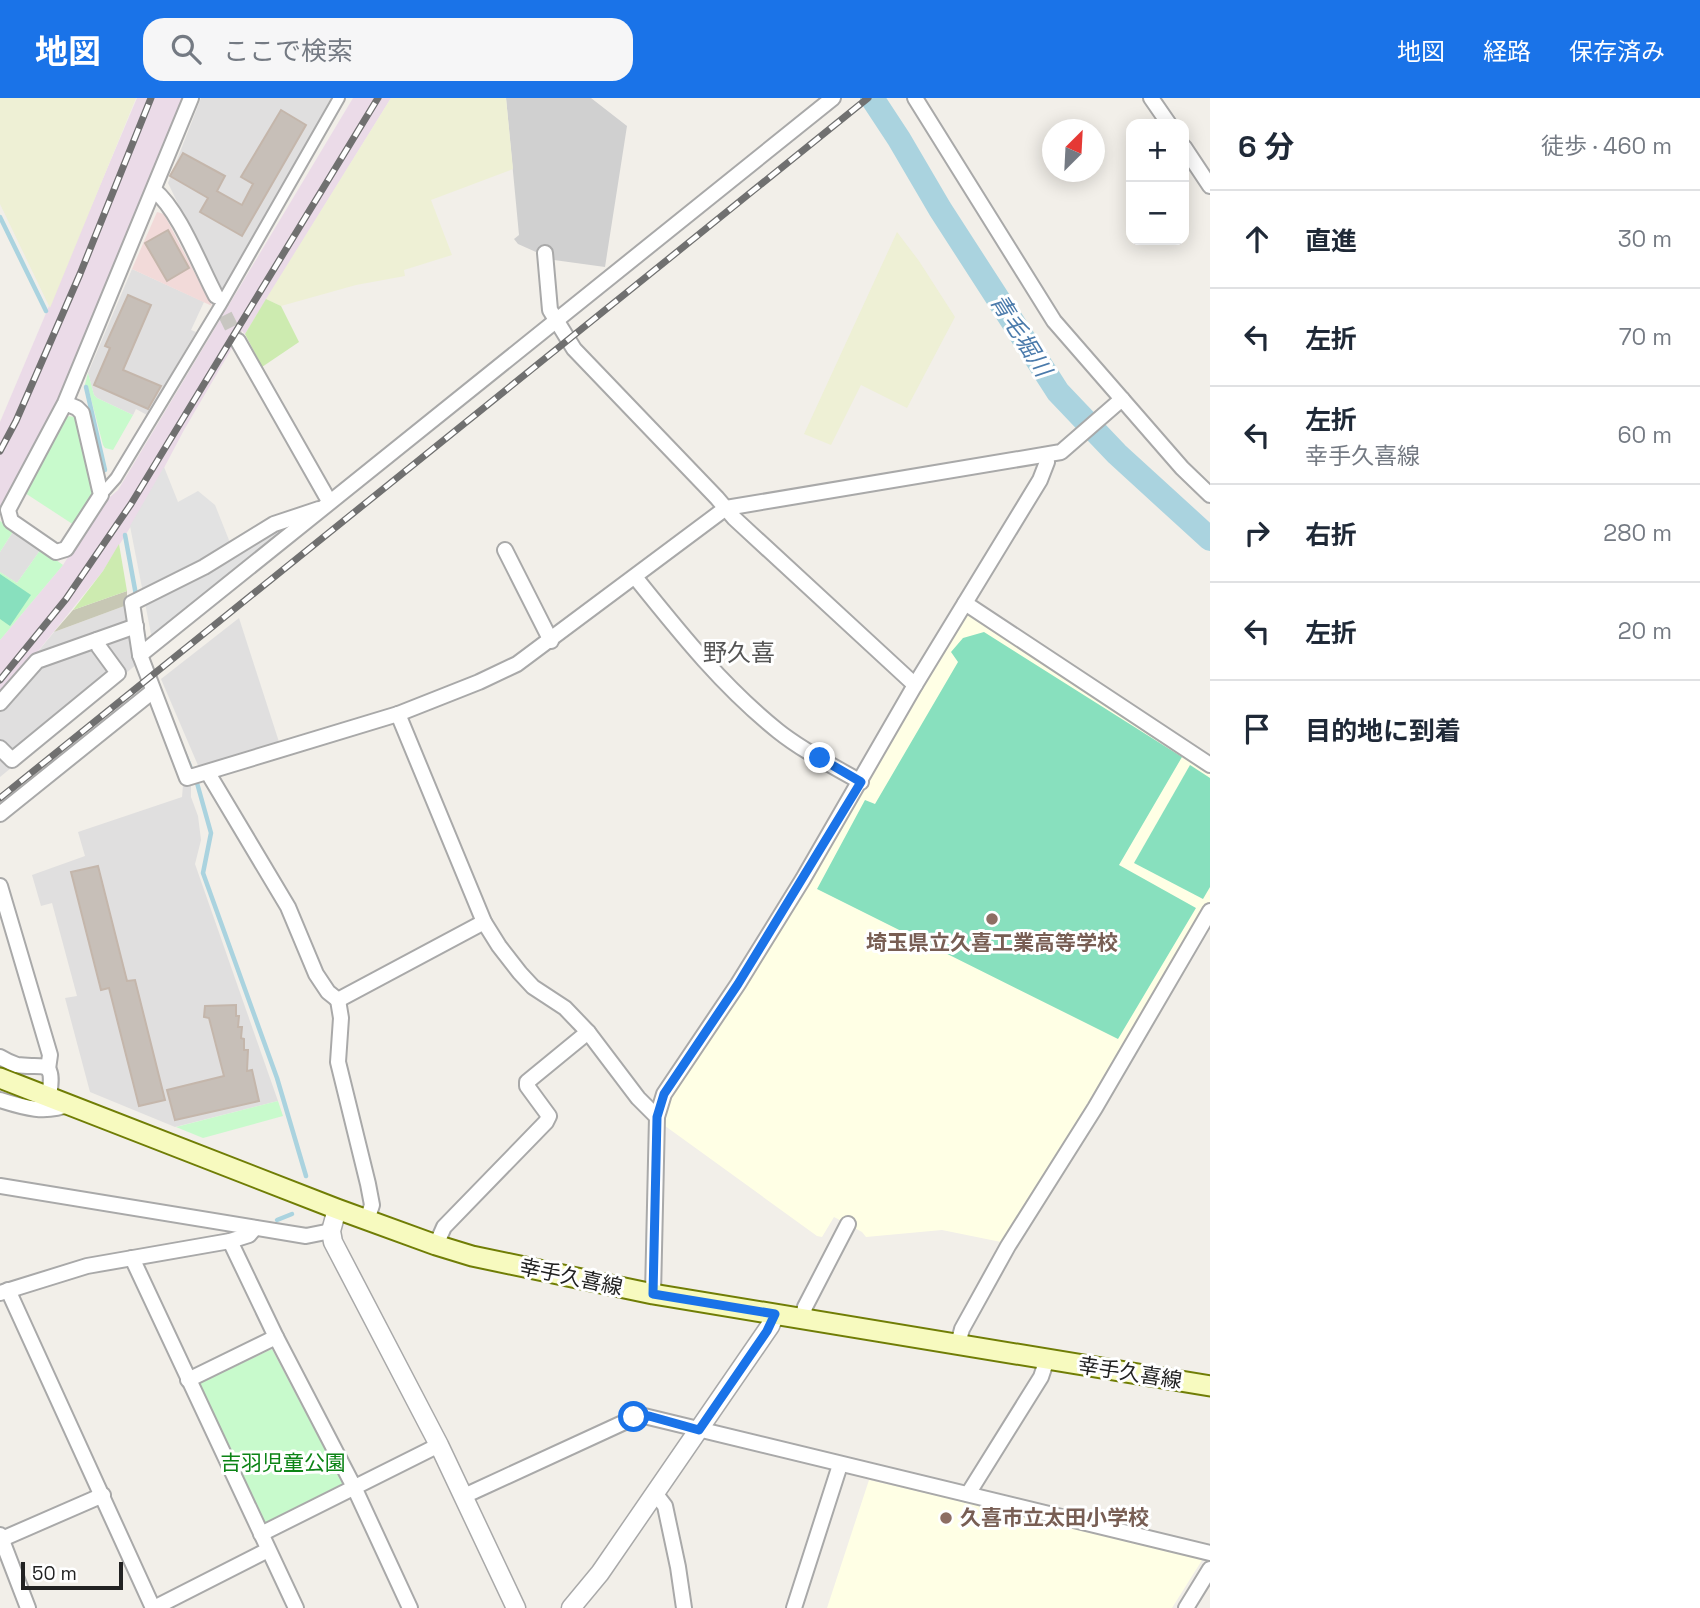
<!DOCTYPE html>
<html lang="ja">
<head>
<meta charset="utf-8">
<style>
  body { margin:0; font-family:"Space Grotesk","Noto Sans JP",sans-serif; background:#f6f6f7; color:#1f2937 }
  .controls { position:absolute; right:21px; top:21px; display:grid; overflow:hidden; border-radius:14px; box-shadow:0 4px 18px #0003 }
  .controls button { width:63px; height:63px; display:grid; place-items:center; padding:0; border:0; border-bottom:2px solid #e0e1e3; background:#fff; color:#1f2937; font:35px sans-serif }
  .compass { position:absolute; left:1042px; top:21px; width:63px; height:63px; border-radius:50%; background:#fff; box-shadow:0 4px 18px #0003; rotate:24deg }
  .scale { position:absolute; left:21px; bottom:18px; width:102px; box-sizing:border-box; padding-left:7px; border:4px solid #222; border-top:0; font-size:19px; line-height:24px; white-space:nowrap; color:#222; -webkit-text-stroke:5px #fff; paint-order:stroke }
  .stop { position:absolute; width:21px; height:21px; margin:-16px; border:5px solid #1a73e8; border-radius:50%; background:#fff }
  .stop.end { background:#1a73e8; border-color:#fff; box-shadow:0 2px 7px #0008 }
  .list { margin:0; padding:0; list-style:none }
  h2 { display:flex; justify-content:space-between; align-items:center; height:91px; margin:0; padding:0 28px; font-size:30px }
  h2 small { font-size:23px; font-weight:400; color:#747a83 }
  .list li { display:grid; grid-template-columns:46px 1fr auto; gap:21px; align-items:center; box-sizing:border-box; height:98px; padding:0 28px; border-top:2px solid #e0e1e3 }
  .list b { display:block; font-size:26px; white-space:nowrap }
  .list p { margin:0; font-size:23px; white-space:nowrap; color:#747a83 }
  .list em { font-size:23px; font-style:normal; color:#747a83 }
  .icon { flex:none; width:38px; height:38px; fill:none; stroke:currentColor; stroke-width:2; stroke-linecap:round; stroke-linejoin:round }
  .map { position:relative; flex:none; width:1210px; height:1510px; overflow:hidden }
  header { display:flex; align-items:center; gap:42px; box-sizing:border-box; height:98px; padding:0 35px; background:#1a73e8; color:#fff }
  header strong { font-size:33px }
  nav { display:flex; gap:38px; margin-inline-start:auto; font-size:24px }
  .search { width:490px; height:63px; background:#f6f6f7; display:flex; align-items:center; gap:18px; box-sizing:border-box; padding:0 24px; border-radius:21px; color:#747a83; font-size:26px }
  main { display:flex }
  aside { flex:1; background:#fff }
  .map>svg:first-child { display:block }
</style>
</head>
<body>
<header>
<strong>地図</strong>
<div class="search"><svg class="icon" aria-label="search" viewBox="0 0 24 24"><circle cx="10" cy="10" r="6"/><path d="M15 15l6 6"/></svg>ここで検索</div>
<nav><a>地図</a><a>経路</a><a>保存済み</a></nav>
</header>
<main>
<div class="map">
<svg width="1210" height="1510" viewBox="0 0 1210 1510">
  <rect width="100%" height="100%" fill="#f2efe9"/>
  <!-- residential -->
  <g fill="#e0dfdf">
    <path d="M201 0H331L222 197 168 85Z"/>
    <path d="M132 171 204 204 191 232 196 234 147 317 136 311 133 317 97 300 94 297 88 275Z"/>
    <path d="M14 432 41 451 17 485 0 474V454Z"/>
    <path d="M127 507 137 566 0 679V600L54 534Z"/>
    <path d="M239 520 280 647 200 672 161 581Z"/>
    <path d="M191 686V699L198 718 201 742 195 766 278 1003 175 1029 90 994 65 900 77 898 52 805 41 808 32 777 85 758 78 734 182 699 183 687Z"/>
  </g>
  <!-- commercial -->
  <path fill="#f2dad9" d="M157 114 164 116 212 208 132 171Z"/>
  <!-- industrial -->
  <g fill="#ebdbe8">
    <path d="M137 0H185L79 258 55 310 0 412V324Z"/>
    <path d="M353 0H391L245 236 242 233 184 332 146 404 103 473 0 600V542L63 467 102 406 118 392Z"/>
  </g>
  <!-- education -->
  <g fill="#ffffe5">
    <path d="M974 514 1210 673V805L1190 833 1006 1142 1001 1144 942 1132 866 1139 862 1134 834 1119 822 1139 817 1138 661 1025 667 1001 867 683 967 515Z"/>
    <path d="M869 1382 1204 1459 1172 1510H827Z"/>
  </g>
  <!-- religious -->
  <path fill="#d0d0d0" d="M506 0H591L627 28 605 169 554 162 518 146 514 141 519 137Z"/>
  <!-- construction -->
  <path fill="#c7c7b4" d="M127 493V507L54 534 73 512Z"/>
  <!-- farmland -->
  <g fill="#eef0d5">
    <path d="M0 0H136L50 210 0 106Z"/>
    <path d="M391 0H506L513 71 431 102 452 157 404 172 405 178 356 187 281 208 266 201Z"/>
    <path d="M897 134 919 163 955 219 907 310 861 287 831 347 804 336Z"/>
  </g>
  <!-- grass -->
  <g fill="#cdebb0">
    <path d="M266 201 281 208 299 244 262 269 245 236Z"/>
    <path d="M119 446 127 493 73 512 103 473Z"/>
  </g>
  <!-- park -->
  <g fill="#c8facc">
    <path d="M88 275 94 297 97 300 133 317 113 352 105 350 103 347 88 289 84 290Z"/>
    <path d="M67 318 75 319 94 395 74 427 25 395Z"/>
    <path d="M0 423 14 432 0 454Z"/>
    <path d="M41 451 63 467 0 542V474L17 485Z"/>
    <path d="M278 1003 283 1018 203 1040 176 1029Z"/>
    <path d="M272 1251 343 1386 264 1426 198 1286Z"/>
  </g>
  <!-- pitch -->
  <g fill="#88e0be">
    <path d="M0 476 31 497 10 528 0 521Z"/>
    <path d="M984 534 1182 659 1119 767 1196 810 1118 941 817 791 865 702 875 706 958 564 951 554 963 540Z"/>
    <path d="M1190 667 1210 680V789L1203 801 1134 765Z"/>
  </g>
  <!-- parking -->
  <g fill="#e2e2e2">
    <path d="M164 369 178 404 198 393 215 407 231 447 143 495 130 428Z"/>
    <path d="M278 431 281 435 152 541 145 505Z"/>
  </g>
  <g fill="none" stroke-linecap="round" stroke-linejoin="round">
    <!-- stream -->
    <g stroke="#aad3df" stroke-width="4.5">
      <path d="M0 119 46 213"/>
      <path d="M86 289 105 372"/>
      <path d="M125 437 136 497"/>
      <path d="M184 654 192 673"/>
      <path d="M197 685 211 735 203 775 277 980 306 1078"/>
      <path d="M277 1122 292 1116"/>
    </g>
    <!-- river -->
    <path stroke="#aad3df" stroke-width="24" d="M872 0 899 41 940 111 1058 294 1117 356 1210 441"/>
  </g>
  <!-- building -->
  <g fill="#c7bfb8" stroke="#c4b6ab" stroke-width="2">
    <path d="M281 12 306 27 242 138 200 114 208 100 170 78 183 55 225 78 217 93 242 107 253 86 241 79Z"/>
    <path d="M168 132 189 170 167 183 145 145Z"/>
    <path d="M128 197 151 207 123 272 161 288 148 311 94 287 110 250 105 248Z"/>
    <path d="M98 768 127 883 135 882 165 1002 139 1008 109 890 101 892 71 774Z"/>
    <path d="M236 907V918H239L238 929H242L241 940 244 941V952H248L247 973 252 972 259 1003 175 1022 167 992 224 978 209 920 204 919 205 908Z"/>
  </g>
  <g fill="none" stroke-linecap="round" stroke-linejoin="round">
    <!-- minor-tunnel -->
    <path stroke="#c8c6c1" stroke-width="14" stroke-dasharray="14 7" stroke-linecap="butt" d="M216 198 238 243"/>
    <defs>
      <path id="pedestrian" d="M101 397 116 380 220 208 339 0"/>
      <g id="minor">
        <path d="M915 0 1054 223 1182 370 1210 397"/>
        <path d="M1151 0 1169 26"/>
        <path d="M1184 49 1210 88"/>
        <path d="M154 92C179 112 200 168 216 198"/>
        <path d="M545 155 550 212 574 251 717 400 734 420 915 587"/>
        <path d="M238 243 329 403"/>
        <path d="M65 305 77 310 82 315 101 397 66 451 56 454 11 423 8 412 65 305 191 0"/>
        <path d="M319 411 274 426 204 469 132 505 140 557 187 680 398 616 479 584 517 566 726 410 1061 354 1122 301"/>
        <path d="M505 452 551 543"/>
        <path d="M635 479C680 535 722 588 778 633 803 653 833 668 861 684"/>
        <path d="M965 505 1210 667"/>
        <path d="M140 557 833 0"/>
        <path d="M0 605 37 563 136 528"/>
        <path d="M398 616 484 824 499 848 520 875 533 889 565 910 588 934 638 1000 657 1019"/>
        <path d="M0 650 12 662 118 575 99 549 97 542"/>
        <path d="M208 675 288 809 316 876 328 894 338 902 484 824"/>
        <path d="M0 716 153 593"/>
        <path d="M0 788 50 957 48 971"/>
        <path d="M338 902 341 920 338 964 368 1086 372 1107 367 1122"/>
        <path d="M0 959C5 962 11 965 17 967 42 971 56 958 49 998"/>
        <path d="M0 1002C25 1010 45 1016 70 1006"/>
        <path d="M0 1088 306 1138 331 1133"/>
        <path d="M230 1143 276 1239 354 1389 410 1510"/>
        <path d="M436 1147 444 1129 546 1024 549 1018 527 988V984L588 934"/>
        <path d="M132 1160 296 1510"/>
        <path d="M8 1192 153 1510"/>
        <path d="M0 1195 87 1168 230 1143 249 1137 255 1130"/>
        <path d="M653 1196 657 1019 664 996 738 886 803 781 915 587 1040 382 1047 364 1045 357"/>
        <path d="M803 1221 805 1209 848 1126"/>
        <path d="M958 1246 962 1231 1008 1148 1095 1010 1210 813"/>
        <path d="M188 1282 276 1239"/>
        <path d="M655 1395 665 1408 678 1469 684 1510"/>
        <path d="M968 1396 1041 1279 1047 1261"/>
        <path d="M464 1398 640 1317 1210 1455"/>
        <path d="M261 1436 439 1347"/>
        <path d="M0 1437 28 1510"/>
        <path d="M2 1441 103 1397"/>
        <path d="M154 1510 268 1452"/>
        <path d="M794 1510 840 1367"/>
        <path d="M1186 1510 1210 1471"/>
      </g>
      <g id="tertiary">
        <path d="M337 1111 331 1133 333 1144 439 1347 516 1510"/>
        <path d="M571 1510 600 1475 770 1228 775 1216"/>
      </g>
      <path id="secondary" d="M0 980 337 1111 436 1147 472 1158 653 1196 1210 1288"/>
    </defs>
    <!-- pedestrian casing -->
    <use href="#pedestrian" stroke="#a9a9a9" stroke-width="14"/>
    <!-- minor casing -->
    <use href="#minor" stroke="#a9a9a9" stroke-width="18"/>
    <!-- tertiary casing -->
    <use href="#tertiary" stroke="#a9a9a9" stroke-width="21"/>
    <!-- secondary casing -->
    <use href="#secondary" stroke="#707d05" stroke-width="23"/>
    <!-- pedestrian -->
    <use href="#pedestrian" stroke="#fff" stroke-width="10"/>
    <!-- minor -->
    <use href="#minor" stroke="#fff" stroke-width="14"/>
    <!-- tertiary -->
    <use href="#tertiary" stroke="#fff" stroke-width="18"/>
    <!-- secondary -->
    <use href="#secondary" stroke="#f7fabf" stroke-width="19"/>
    <defs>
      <g id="rail">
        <path d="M0 353 16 323 80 176 151 0"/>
        <path d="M0 582 66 501 131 406 378 0"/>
        <path d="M0 700 868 0"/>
      </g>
    </defs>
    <!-- rail casing -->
    <use href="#rail" stroke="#707070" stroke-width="7"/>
    <!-- rail -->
    <use href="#rail" stroke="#fff" stroke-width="4.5" stroke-dasharray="13" stroke-linecap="butt"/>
  </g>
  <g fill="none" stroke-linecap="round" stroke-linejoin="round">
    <!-- route -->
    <path stroke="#1a73e8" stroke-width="9" d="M634 1319 649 1318 699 1332 767 1233 775 1216 653 1196 657 1019 664 996 738 886 861 684 820 660"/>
  </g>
  <!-- markers -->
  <g fill="#8d6e63" stroke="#fff" stroke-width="2.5">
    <circle cx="992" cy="821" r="7"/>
    <circle cx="946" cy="1420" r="7"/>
  </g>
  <g text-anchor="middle" stroke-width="6" stroke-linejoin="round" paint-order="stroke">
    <!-- education labels -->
    <g font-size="21" font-weight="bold" fill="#785e54" stroke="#fff">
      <text x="992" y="852">埼玉県立久喜工業高等学校</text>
      <text x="960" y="1427" text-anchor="start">久喜市立太田小学校</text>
    </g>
    <!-- street labels -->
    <g font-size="21" fill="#222" stroke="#fff">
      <text transform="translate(571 1179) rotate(12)" y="7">幸手久喜線</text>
      <text transform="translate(1130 1275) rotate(9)" y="7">幸手久喜線</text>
    </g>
    <!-- park labels -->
    <g font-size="21" fill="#0c8416" stroke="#fff">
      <text x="283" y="1372">吉羽児童公園</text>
    </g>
    <!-- water labels -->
    <g font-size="23" font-style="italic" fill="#4a7aab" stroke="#fff">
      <text transform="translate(1021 237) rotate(58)" y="8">青毛堀川</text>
    </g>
    <!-- quarter labels -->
    <g font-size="24" fill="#555" stroke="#fff">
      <text x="739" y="563">野久喜</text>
    </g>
  </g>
</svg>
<div class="controls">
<button>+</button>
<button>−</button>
</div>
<svg class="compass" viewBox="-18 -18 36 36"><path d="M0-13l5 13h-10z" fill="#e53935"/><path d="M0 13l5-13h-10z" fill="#747a83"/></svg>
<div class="scale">50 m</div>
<div class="stop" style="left:634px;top:1319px"></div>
<div class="stop end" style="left:820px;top:660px"></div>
</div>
<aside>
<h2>6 分<small>徒歩 · 460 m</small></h2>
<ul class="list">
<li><svg class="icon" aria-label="ahead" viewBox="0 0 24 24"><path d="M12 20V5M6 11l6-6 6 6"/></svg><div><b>直進</b></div><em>30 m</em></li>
<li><svg class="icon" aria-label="left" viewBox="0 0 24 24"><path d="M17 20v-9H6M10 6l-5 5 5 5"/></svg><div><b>左折</b></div><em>70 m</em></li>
<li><svg class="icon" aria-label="left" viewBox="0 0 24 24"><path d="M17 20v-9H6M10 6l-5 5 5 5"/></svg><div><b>左折</b><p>幸手久喜線</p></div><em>60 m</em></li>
<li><svg class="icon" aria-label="right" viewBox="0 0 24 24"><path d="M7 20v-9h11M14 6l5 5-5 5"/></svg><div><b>右折</b></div><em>280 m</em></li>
<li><svg class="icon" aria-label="left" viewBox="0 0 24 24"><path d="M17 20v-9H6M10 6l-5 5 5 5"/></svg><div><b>左折</b></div><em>20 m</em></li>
<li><svg class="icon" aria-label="arrive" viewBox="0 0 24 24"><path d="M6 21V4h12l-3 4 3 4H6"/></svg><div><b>目的地に到着</b></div></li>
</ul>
</aside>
</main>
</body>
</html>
